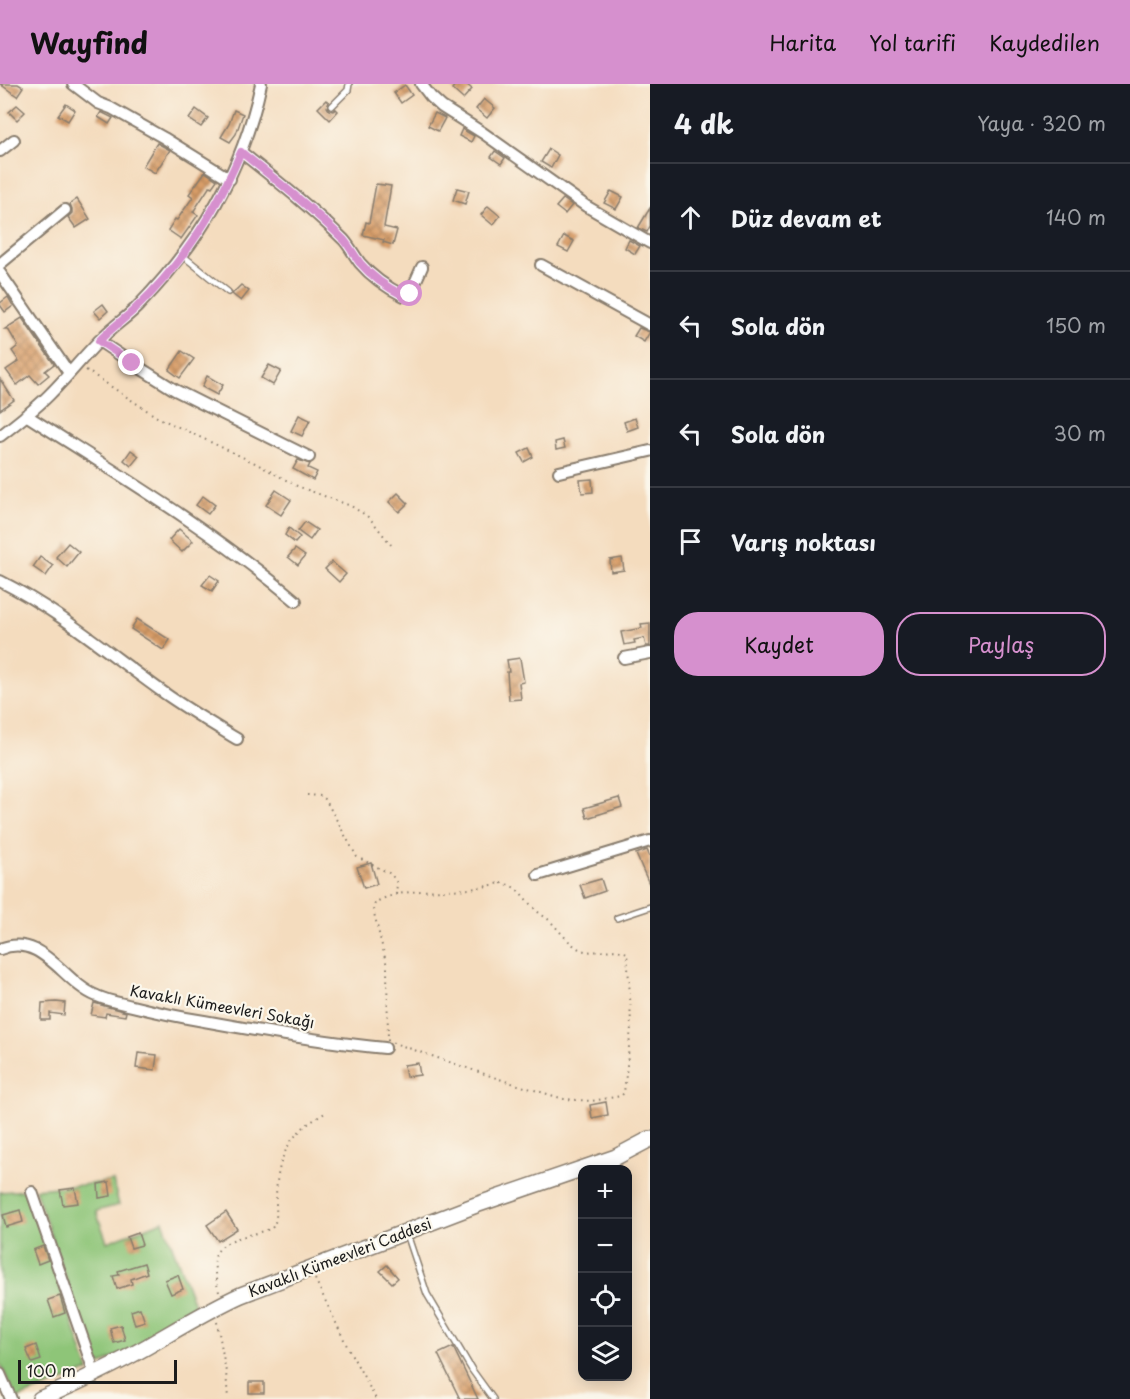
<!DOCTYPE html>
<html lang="tr">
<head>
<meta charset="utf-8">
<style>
  body { margin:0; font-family:"Playpen Sans",sans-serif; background:#242831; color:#f1f3f6 }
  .controls { position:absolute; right:18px; bottom:18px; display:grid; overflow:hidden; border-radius:12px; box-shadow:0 3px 15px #0003 }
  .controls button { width:54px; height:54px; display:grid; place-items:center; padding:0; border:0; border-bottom:2px solid #363941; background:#171b24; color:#f1f3f6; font:30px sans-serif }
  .scale { position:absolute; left:18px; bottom:15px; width:159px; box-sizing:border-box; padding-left:6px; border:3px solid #1c1c1c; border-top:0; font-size:16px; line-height:21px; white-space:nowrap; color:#1c1c1c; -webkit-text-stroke:4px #fbf7ec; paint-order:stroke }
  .stop { position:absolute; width:18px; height:18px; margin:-14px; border:4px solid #d690ce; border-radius:50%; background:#fff }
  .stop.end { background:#d690ce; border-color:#fff; box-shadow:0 2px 6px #0008 }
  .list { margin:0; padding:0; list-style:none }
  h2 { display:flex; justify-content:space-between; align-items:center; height:78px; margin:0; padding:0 24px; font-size:26px }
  h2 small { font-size:20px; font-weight:400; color:#9ea1a6 }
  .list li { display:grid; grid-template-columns:39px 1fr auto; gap:18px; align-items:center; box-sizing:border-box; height:108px; padding:0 24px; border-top:2px solid #363941 }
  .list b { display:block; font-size:22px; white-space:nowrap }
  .list em { font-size:20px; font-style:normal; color:#9ea1a6 }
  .actions { display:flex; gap:12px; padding:18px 24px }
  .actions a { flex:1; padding:14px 0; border:2px solid #d690ce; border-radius:24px; text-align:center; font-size:21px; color:#d690ce }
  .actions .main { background:#d690ce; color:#111 }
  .icon { flex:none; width:33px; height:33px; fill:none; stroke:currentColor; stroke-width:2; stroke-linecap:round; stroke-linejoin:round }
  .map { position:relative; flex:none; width:650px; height:1315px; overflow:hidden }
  header { display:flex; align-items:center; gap:36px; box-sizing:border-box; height:84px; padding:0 30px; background:#d690ce; color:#111 }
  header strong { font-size:28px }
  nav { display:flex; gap:33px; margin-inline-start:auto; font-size:21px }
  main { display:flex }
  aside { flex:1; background:#171b24 }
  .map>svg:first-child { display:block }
</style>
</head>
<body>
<header>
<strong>Wayfind</strong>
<nav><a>Harita</a><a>Yol tarifi</a><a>Kaydedilen</a></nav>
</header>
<main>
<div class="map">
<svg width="650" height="1315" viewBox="0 0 650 1315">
  <defs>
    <pattern id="building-cross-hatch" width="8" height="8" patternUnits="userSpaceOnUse" patternTransform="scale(1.5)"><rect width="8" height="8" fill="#d89d67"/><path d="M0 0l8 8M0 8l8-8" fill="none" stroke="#ae7f54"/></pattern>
  </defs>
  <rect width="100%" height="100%" fill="#fbf7ec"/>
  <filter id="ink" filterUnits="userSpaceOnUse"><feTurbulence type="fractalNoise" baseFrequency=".0167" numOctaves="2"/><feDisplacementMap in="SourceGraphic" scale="12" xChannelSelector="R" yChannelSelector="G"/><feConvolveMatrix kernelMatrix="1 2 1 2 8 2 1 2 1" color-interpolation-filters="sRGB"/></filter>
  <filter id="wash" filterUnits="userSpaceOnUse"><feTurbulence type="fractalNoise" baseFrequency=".008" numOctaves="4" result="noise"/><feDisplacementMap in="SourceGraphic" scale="24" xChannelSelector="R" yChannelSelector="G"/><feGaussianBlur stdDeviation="1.35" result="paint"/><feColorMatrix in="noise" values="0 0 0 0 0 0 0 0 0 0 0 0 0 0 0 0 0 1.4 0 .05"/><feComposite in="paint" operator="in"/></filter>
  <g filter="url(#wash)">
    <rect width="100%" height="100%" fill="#f4dcbe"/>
    <!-- garden -->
    <g fill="#8ec578" stroke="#55704a" stroke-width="1.5">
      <path d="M113 1097 119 1121 96 1127 107 1158 163 1137 196 1226 146 1258 96 1283 35 1105 81 1101Z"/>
      <path d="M27 1106 89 1287 16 1315 0 1278V1108Z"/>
    </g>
    <g id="blocks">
      <!-- building -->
      <g fill="url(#building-cross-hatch)">
        <path d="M0 0H18L23 3 17 12Z"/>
        <path d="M456 0H466L472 5 463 15 452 5Z"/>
        <path d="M405 1 412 11 401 19 394 9Z"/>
        <path d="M484 15 495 24 487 34 476 25Z"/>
        <path d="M326 16 329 18 327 23 329 26 333 27 336 25 338 27 330 36 318 24Z"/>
        <path d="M66 20 75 26 68 37 58 31Z"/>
        <path d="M17 21 25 28 17 36 9 28Z"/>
        <path d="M196 25 208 34 201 43 189 35Z"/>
        <path d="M234 26 243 30 236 50 230 58 221 53 229 40Z"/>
        <path d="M101 28 113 34 109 40 98 33Z"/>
        <path d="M435 29 445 34 438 47 428 42Z"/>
        <path d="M462 45 474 52 471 58 459 52Z"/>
        <path d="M157 59 170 66 155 89 143 82Z"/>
        <path d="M549 65 558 71 551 84 541 78Z"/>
        <path d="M495 67 505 74 501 80 491 73Z"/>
        <path d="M205 88 217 96 212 103 210 102 193 128 198 131 181 155 168 146 175 135 177 136 193 113 189 110Z"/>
        <path d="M376 100 391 102 384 143 397 146 393 161 383 158 384 156 363 151 366 138 369 139Z"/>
        <path d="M457 104 469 107 465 120 453 116Z"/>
        <path d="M611 107 623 113 616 125 604 119Z"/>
        <path d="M77 115 90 135 76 144 68 133 72 129V125L70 120Z"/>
        <path d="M563 115 572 121 565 130 556 123Z"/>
        <path d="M488 122 500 132 493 141 481 131Z"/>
        <path d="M650 124V142L647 148 638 144Z"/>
        <path d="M564 152 574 157 568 168 558 163Z"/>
        <path d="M629 156 640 162 635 170 625 164Z"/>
        <path d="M241 201 249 207 241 217 232 210Z"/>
        <path d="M8 213 13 222 5 228 0 221V219Z"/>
        <path d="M103 220 108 227 100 234 94 227Z"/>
        <path d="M22 234 54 280 45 287 49 291 38 300 30 291 17 301 6 286 19 277 12 267 18 262 8 245H5Z"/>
        <path d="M639 244 650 248 644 258 634 252Z"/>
        <path d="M182 267 194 275 180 294 169 286Z"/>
        <path d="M269 281 281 287 273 301 261 294Z"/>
        <path d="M207 292 223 301 217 311 202 303Z"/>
        <path d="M0 295 14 316 0 326Z"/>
        <path d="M299 331 310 336 302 352 291 347Z"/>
        <path d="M635 334 638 343 627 347 624 338Z"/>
        <path d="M563 356 565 364 556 366 555 358Z"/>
        <path d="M529 364 533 373 524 378 519 369Z"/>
        <path d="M131 366 139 372 131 382 124 376Z"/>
        <path d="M298 376 310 380 308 384 317 388 313 396 293 385Z"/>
        <path d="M592 395 593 408 582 409 580 396Z"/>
        <path d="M276 406 291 416 281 431 266 421Z"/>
        <path d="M398 409 408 419 399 428 389 418Z"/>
        <path d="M203 412 215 421 208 430 196 421Z"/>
        <path d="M305 438 317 446 310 456 298 447Z"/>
        <path d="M289 444 300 453 295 459 285 451Z"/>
        <path d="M179 445 193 457 182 468 169 456Z"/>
        <path d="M68 459 79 468 67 483 56 473Z"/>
        <path d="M295 465 305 472 298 481 288 473Z"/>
        <path d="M40 473 53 482 46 492 33 483Z"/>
        <path d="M622 474 624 486 611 488 610 476Z"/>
        <path d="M332 478 346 490 339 498 325 485Z"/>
        <path d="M210 491 219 497 212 507 202 501Z"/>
        <path d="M137 535 170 556 163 566 131 545Z"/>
        <path d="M650 539V562H646L644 554 634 556 635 559 624 561 621 548 642 544 641 540Z"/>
        <path d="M520 574 524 598 519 599 521 615 509 616 507 588H509L507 576Z"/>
        <path d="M619 714 622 723 587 734 584 724Z"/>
        <path d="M647 766 650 773V802L636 770Z"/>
        <path d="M371 779 377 800 364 804 357 783Z"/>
        <path d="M601 795 605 807 585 814 580 801Z"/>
        <path d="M56 918 65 919 64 931 50 929V936H41L42 919Z"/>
        <path d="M94 919 126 928 125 932 106 929 105 933 91 931Z"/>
        <path d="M138 969 157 971 155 986 136 984Z"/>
        <path d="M418 979 420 991 406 993 404 981Z"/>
        <path d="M606 1018 608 1031 592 1034 590 1021Z"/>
        <path d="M109 1098 111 1112 99 1114 98 1100Z"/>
        <path d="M75 1104 78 1119 63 1121 60 1106Z"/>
        <path d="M20 1126 23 1138 6 1143 3 1131Z"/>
        <path d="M226 1128 237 1145 218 1157 207 1141Z"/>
        <path d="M138 1149 142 1161 131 1164 127 1153Z"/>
        <path d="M43 1162 48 1176 38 1180 33 1166Z"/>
        <path d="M144 1179 147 1189 131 1195 132 1200 117 1205 113 1192 119 1191 118 1187Z"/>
        <path d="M387 1181 398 1194 392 1199 380 1187Z"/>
        <path d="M178 1191 183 1205 171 1210 165 1196Z"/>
        <path d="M60 1212 65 1229 54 1233 48 1216Z"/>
        <path d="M140 1224 145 1238 135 1241 131 1227Z"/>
        <path d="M121 1241 125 1256 114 1259 110 1244Z"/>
        <path d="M36 1261 41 1276 32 1279 26 1265Z"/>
        <path d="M453 1263 478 1315H460L438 1270Z"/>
        <rect x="249" y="1298" width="15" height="11"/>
      </g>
    </g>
  </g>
  <g filter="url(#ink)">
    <use href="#blocks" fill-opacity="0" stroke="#887c6d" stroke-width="1.5"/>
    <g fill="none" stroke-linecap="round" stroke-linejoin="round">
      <defs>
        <g id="lane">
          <path d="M332 22 348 6 349 0"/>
          <path d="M182 171 228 208"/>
          <path d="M617 834 650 823"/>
          <path d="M407 1150 427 1210 472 1286 493 1315"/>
        </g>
        <g id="street">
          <path d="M73 0 98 19 111 24 164 54 230 95"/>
          <path d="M421 0 431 13 442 23 483 49 586 122 650 159"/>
          <path d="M0 67 14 56"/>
          <path d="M241 68C276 96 312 124 344 156 350 163 354 171 360 179 371 192 388 204 404 212L410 210 422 183"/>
          <path d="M0 180 65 126"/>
          <path d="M541 181 650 241"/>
          <path d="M0 189 69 289"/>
          <path d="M99 257 132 279 175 306 309 373"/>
          <path d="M26 331C118 390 212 446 296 517"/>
          <path d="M0 352C18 338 37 324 52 308 70 290 86 269 105 251 116 240 129 232 139 221 201 157 242 88 261 0"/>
          <path d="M559 388 650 367"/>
          <path d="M0 497C62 528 114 574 170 613 192 628 214 641 237 655"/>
          <path d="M624 574 650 569"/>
          <path d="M538 791 650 757"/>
          <path d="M0 865C43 848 62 898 97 912 108 917 120 919 132 922 156 928 179 933 204 937 264 948 324 958 385 964"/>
          <path d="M32 1108 95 1290"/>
          <path d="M0 1290 11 1315"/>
        </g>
        <path id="secondary" d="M40 1315C77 1299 113 1282 148 1262 179 1244 208 1226 241 1211L476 1121 616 1073 650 1055"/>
      </defs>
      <!-- lane casing -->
      <use href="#lane" stroke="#887c6d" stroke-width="8"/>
      <!-- street casing -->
      <use href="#street" stroke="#887c6d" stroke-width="14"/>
      <!-- secondary casing -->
      <use href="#secondary" stroke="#887c6d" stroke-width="18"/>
      <!-- path -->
      <g stroke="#887c6d" stroke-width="2" stroke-dasharray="1.5 4.5" stroke-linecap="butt">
        <path d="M86 286 157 333 255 379 297 402 351 422 367 432 373 438 392 462"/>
        <path d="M307 711 321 712 325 715 357 773 391 790 397 799 396 811"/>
        <path d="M501 799C520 802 522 813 534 824 538 829 544 832 549 836 558 845 566 856 576 863 591 874 610 861 627 869L630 911 631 944 624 1009 621 1012 592 1017 564 1015 505 997 388 957 387 882 373 825 375 819C397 804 442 807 469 805 480 804 491 801 501 799Z"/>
        <path d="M315 1195 348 1264 376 1315"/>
        <path d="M219 1208C217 1201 216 1195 215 1189 215 1184 214 1179 215 1174 219 1152 256 1152 272 1144 278 1136 276 1127 276 1117 276 1090 281 1064 302 1045 308 1039 317 1034 325 1029"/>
        <path d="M217 1238 226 1288 228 1315"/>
      </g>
      <!-- lane -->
      <use href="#lane" stroke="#fff" stroke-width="5"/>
      <!-- street -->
      <use href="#street" stroke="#fff" stroke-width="10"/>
      <!-- secondary -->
      <use href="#secondary" stroke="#fff" stroke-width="15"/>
    </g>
  </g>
  <g fill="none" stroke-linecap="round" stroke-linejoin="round" filter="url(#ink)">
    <!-- route -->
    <path stroke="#d690ce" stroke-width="8" d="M132 279 99 257C111 244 125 235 137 223 182 180 217 125 241 68 276 96 312 124 344 156 350 163 354 171 360 179 371 192 388 204 404 212L410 210"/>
  </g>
  <g text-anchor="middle" stroke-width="4.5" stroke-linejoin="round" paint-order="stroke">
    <!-- street labels -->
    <g font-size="15" fill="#1c1c1c" stroke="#fbf7ec">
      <text transform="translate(222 923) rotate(10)" y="5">Kavaklı Kümeevleri Sokağı</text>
      <text transform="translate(340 1174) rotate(-21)" y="5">Kavaklı Kümeevleri Caddesi</text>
    </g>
  </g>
</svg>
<div class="controls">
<button>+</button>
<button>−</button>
<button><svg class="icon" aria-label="locate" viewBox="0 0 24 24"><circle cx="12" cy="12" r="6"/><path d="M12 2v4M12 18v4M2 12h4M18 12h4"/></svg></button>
<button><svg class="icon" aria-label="layers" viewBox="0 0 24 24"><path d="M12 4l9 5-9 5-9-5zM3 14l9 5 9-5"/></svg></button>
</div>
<div class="scale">100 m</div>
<div class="stop" style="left:410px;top:210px"></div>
<div class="stop end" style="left:132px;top:279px"></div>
</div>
<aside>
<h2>4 dk<small>Yaya · 320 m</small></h2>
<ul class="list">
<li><svg class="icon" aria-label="ahead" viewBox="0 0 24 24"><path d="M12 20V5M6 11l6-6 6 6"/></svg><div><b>Düz devam et</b></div><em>140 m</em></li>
<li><svg class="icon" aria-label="left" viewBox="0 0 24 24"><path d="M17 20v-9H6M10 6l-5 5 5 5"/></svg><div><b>Sola dön</b></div><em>150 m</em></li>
<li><svg class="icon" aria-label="left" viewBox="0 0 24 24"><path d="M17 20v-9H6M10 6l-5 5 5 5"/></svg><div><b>Sola dön</b></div><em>30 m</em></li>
<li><svg class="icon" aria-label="arrive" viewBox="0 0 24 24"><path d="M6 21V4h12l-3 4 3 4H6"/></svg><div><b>Varış noktası</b></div></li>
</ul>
<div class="actions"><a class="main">Kaydet</a><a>Paylaş</a></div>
</aside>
</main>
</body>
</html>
